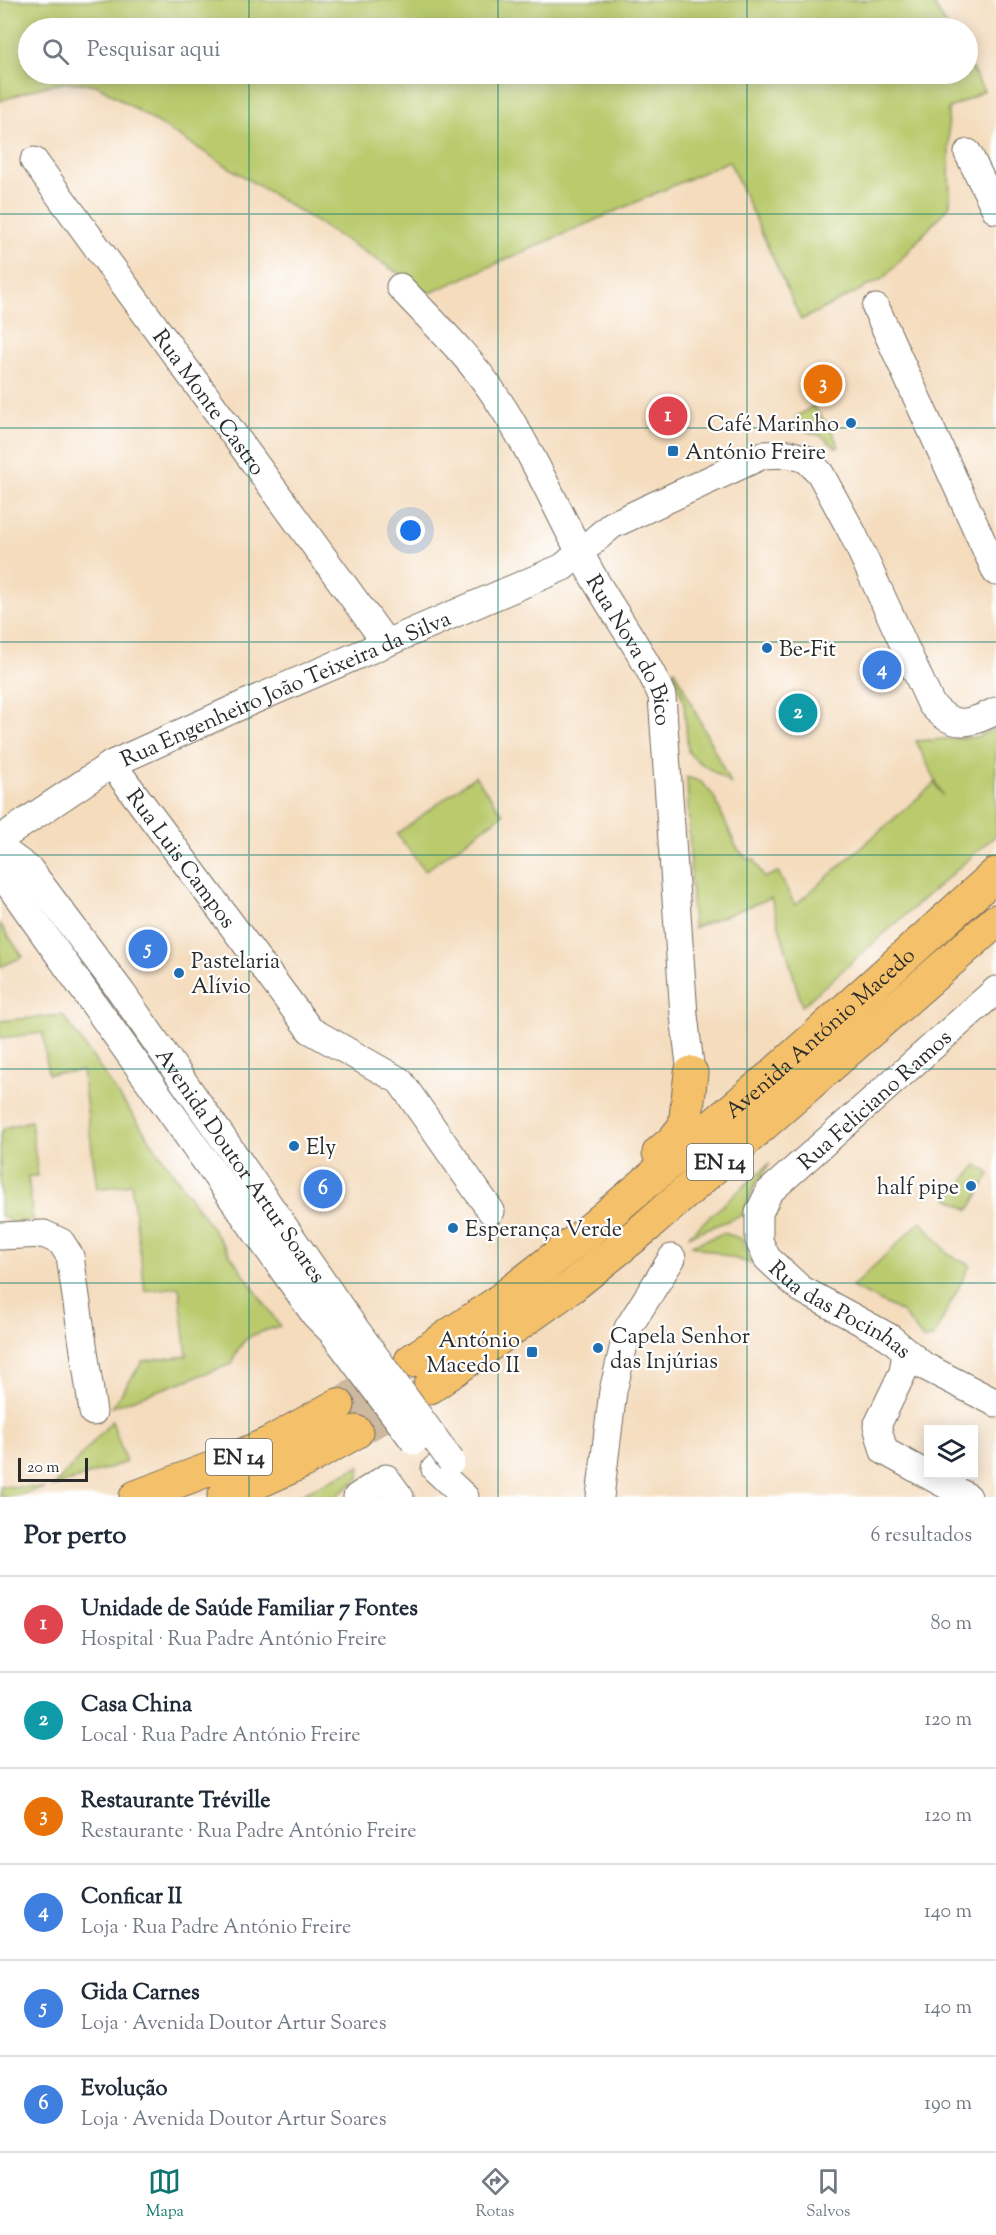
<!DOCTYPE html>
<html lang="pt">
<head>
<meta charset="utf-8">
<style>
  body { margin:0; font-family:"Sorts Mill Goudy",serif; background:#f2f2f3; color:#1f2937 }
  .controls { position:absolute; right:18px; bottom:18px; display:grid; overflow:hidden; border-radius:0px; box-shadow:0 3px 15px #0003 }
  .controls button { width:54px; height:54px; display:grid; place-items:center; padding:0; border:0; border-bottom:2px solid #e0e1e3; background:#fff; color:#1f2937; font:30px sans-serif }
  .scale { position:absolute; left:18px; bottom:15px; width:70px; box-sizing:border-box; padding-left:6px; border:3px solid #2b2b2b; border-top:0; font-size:16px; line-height:21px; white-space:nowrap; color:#2b2b2b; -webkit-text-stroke:4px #fff; paint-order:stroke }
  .you { position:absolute; left:411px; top:531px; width:21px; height:21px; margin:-15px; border:4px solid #fff; border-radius:50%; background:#1a73e8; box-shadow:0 0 0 9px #1a73e833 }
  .badge { display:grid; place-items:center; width:39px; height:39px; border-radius:50%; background:#0f766e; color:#fff; font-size:20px; font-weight:700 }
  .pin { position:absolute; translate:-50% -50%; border:3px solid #fff; box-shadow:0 2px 6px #0006 }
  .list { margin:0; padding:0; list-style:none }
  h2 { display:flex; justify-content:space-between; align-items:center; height:78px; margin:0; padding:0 24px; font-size:26px }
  h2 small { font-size:20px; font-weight:400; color:#747a83 }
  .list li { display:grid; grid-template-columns:39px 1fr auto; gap:18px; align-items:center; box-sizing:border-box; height:96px; padding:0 24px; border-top:2px solid #e0e1e3 }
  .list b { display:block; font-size:22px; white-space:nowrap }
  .list p { margin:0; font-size:20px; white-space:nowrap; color:#747a83 }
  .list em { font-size:20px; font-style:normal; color:#747a83 }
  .icon { flex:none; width:33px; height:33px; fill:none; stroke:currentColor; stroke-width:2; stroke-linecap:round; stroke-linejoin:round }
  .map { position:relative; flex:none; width:996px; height:1497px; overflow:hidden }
  .search { position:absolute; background:#fff; box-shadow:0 3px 15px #0003; left:18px; right:18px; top:18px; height:66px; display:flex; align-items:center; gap:15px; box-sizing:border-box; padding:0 21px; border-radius:33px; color:#747a83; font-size:22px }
  .sheet { height:654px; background:#fff }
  nav { display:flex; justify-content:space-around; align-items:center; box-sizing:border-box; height:84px; border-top:2px solid #e0e1e3; background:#fff; font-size:16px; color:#747a83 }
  nav a { display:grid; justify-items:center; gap:3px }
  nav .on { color:#0f766e }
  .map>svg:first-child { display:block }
</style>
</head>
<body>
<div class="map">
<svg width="996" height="1497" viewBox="0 0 996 1497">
  <rect width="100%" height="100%" fill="#fff"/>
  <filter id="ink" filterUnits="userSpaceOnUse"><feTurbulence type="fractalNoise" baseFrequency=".0167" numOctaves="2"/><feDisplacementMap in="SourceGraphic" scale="12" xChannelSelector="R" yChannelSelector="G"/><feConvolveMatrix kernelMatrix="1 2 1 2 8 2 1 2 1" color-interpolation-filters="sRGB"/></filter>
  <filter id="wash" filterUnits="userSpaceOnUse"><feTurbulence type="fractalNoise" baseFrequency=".008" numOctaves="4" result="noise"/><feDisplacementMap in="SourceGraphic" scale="24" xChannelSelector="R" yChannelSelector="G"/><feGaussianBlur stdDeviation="1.35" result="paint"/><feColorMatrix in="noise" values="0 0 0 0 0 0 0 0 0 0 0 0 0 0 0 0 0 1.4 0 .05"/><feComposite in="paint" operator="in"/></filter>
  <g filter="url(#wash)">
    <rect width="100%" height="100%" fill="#f4dcbd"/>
    <!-- green -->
    <g fill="#baca6d" stroke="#727a4c" stroke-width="1.5">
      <path d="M0 0H931L948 28H28V74H968V62L984 91 948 109 950 205 884 278 801 320 729 161 430 293 97 85C58 78 36 89 0 101Z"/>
      <path d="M813 406 831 429 839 447 837 448 821 436 803 430 796 417Z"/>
      <path d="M673 670H675L731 784C718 772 696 764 688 751L684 703Z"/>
      <path d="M996 728V835L802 1006 771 898 693 928 687 777 701 782 713 795 737 848 747 859H754L764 878 778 872 795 905 935 783 943 796 916 741 976 737Z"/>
      <path d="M475 776 503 814 425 871 397 834Z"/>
      <path d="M0 924 23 957 0 967Z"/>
      <path d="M63 1015 280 1326C253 1334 241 1335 232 1364L112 1407 143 1361 187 1356 179 1287 145 1291 131 1184 97 1189 82 1071 48 1074 43 1033 0 1038V1021Z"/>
      <path d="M31 1121 38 1176H28L33 1221 12 1223 0 1214V1134L4 1128Z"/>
      <path d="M770 1163 753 1189 743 1215 688 1236Z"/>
      <path d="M977 1165 990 1174 969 1210 948 1198Z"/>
      <path d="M921 1221 949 1255 970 1265 933 1338 923 1339 902 1312 852 1287Z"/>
      <path d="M724 1233 742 1239 752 1264 692 1245Z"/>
      <path d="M112 1421 126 1462 53 1487Z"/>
      <path d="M360 1466 359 1478 335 1497H295Z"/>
      <path d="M0 1486 45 1488 10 1497H0Z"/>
    </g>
  </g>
  <g filter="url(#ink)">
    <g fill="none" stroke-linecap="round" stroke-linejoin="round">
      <!-- highway-tunnel -->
      <g stroke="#ccb9a0" stroke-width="33" stroke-dasharray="33 16" stroke-linecap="butt">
        <path d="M338 1405 399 1368"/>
        <path d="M356 1432 418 1395"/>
      </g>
      <defs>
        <g id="street">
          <path d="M968 153 996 210"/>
          <path id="s1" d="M34 161 386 643"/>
          <path id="s2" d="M400 287C433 322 469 356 496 397 533 452 559 515 591 573 614 614 644 653 662 696L684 1015 691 1073"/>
          <path d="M876 308 996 572"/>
          <path id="s3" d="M112 764 310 1030 400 1081 491 1211"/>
          <path id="s4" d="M0 839 112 764 247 703 563 567 612 525 763 455 789 454 806 459 820 473 853 534 931 704C953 729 968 725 996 711"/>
          <path id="s5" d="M0 848 30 870 122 993 349 1320"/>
          <path d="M0 862 7 882 315 1315 332 1332"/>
          <path id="s6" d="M996 990 769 1192 759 1213V1241L767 1258 781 1271 801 1289 889 1337 924 1366 996 1403"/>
          <path d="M0 1236 44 1234 61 1242 70 1256 93 1412"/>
          <path d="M906 1352 903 1372 877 1426 884 1451 968 1497"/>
          <path d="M435 1469 465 1497"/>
          <path d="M357 1497 386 1478 400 1497"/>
          <path d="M600 1497 613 1391 628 1328 672 1258"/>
        </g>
        <g id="highway">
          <path d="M659 1153 673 1141 685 1126 691 1073"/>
          <path id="s7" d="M411 1361 494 1305 580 1238 774 1074 996 874"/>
          <path d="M430 1387 571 1287 647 1226 996 921"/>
          <path d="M136 1497 218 1466 270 1443 338 1405"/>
          <path d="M224 1497 302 1462 356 1432"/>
        </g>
      </defs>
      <!-- street casing -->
      <use href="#street" stroke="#71695e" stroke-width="29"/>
      <!-- highway casing -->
      <use href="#highway" stroke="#71695e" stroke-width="35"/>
      <!-- street -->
      <use href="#street" stroke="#fff" stroke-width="27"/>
      <!-- highway -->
      <use href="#highway" stroke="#f4c16b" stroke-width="33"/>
      <defs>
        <g id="street-bridge">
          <path d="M349 1320 451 1461"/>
          <path d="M332 1332 414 1441"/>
        </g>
      </defs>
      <!-- street-bridge casing -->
      <use href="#street-bridge" stroke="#71695e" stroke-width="29" stroke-linecap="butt"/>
      <!-- street-bridge -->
      <use href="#street-bridge" stroke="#fff" stroke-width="27"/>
    </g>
  </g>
  <!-- grid -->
  <path fill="none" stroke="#0f766e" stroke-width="1.5" stroke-opacity="0.55" d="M249 0V28M498 0V28M747 0V28M249 74V1497M498 74V1497M747 74V1497M0 214H996M0 428H996M0 642H996M0 855H996M0 1069H996M0 1283H996"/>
  <!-- markers -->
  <g fill="#1f6fb2" stroke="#fff" stroke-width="2">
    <circle cx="851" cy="423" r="6"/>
    <rect x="667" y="445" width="12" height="12" rx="3"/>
    <circle cx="767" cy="648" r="6"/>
    <circle cx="179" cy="973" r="6"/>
    <circle cx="294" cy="1146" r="6"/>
    <circle cx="971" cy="1186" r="6"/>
    <circle cx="453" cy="1228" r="6"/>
    <circle cx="598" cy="1348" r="6"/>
    <rect x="526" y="1346" width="12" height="12" rx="3"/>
  </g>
  <g text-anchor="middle" stroke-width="4.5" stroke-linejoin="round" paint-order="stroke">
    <!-- shield labels -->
    <g fill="#fff" stroke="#6b6b6b" stroke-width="1.5">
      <rect x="687" y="1144" width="66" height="36" rx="4.5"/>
      <rect x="206" y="1439" width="66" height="36" rx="4.5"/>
    </g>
    <g font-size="21" font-weight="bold" fill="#2b2b2b">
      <text x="720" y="1169">EN 14</text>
      <text x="239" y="1464">EN 14</text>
    </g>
    <!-- street labels -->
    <g font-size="22" fill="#2b2b2b" stroke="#fff">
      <text dy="8" stroke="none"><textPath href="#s1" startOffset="298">Rua Monte Castro</textPath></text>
      <text dy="8" stroke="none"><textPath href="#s2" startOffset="434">Rua Nova do Bico</textPath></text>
      <text dy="8" stroke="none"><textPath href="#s4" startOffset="324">Rua Engenheiro João Teixeira da Silva</textPath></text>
      <text dy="8" stroke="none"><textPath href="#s3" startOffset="117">Rua Luis Campos</textPath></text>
      <text dy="8" stroke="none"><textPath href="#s7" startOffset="525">Avenida António Macedo</textPath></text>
      <text transform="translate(874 1099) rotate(-42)" y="8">Rua Feliciano Ramos</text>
      <text dy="8" stroke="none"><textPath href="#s5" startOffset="400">Avenida Doutor Artur Soares</textPath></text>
      <text dy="8" stroke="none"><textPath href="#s6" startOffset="464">Rua das Pocinhas</textPath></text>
    </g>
    <!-- poi labels -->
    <g font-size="22" fill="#2b2b2b" stroke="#fff" text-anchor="start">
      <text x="839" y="431" text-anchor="end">Café Marinho</text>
      <text x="685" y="459">António Freire</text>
      <text x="779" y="656">Be-Fit</text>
      <text x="191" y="968">Pastelaria<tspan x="191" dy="25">Alívio</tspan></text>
      <text x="306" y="1154">Ely</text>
      <text x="959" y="1194" text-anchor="end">half pipe</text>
      <text x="465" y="1236">Esperança Verde</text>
      <text x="610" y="1343">Capela Senhor<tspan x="610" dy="25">das Injúrias</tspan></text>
      <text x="520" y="1347" text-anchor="end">António<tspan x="520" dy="25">Macedo II</tspan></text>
    </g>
  </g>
</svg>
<div class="controls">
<button><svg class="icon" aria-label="layers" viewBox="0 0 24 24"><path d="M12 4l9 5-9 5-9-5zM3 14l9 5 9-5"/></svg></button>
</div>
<div class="scale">20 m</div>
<div class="you"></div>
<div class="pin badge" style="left:668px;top:416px;background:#e0444e">1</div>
<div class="pin badge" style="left:798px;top:713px;background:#0f9aa8">2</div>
<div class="pin badge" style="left:823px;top:384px;background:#e8710a">3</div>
<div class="pin badge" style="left:882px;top:670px;background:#3f7fe0">4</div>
<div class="pin badge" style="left:148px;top:949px;background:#3f7fe0">5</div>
<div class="pin badge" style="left:323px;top:1189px;background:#3f7fe0">6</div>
<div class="search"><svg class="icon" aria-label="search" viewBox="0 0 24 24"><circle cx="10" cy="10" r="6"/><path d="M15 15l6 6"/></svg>Pesquisar aqui</div>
</div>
<section class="sheet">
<h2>Por perto<small>6 resultados</small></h2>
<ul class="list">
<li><span class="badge" style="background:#e0444e">1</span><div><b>Unidade de Saúde Familiar 7 Fontes</b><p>Hospital · Rua Padre António Freire</p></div><em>80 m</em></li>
<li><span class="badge" style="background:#0f9aa8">2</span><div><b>Casa China</b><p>Local · Rua Padre António Freire</p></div><em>120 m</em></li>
<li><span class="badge" style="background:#e8710a">3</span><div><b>Restaurante Tréville</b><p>Restaurante · Rua Padre António Freire</p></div><em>120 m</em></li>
<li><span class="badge" style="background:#3f7fe0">4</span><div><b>Conficar II</b><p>Loja · Rua Padre António Freire</p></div><em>140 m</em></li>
<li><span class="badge" style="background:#3f7fe0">5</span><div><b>Gida Carnes</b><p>Loja · Avenida Doutor Artur Soares</p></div><em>140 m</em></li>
<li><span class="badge" style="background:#3f7fe0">6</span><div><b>Evolução</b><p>Loja · Avenida Doutor Artur Soares</p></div><em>190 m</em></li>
</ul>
</section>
<nav>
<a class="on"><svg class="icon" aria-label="map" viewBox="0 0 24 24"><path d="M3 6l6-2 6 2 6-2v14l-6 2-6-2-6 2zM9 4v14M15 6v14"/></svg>Mapa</a>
<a><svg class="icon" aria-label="directions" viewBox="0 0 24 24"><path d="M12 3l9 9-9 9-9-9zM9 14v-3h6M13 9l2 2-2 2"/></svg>Rotas</a>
<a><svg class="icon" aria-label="saved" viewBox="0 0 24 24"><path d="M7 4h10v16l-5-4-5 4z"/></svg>Salvos</a>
</nav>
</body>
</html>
